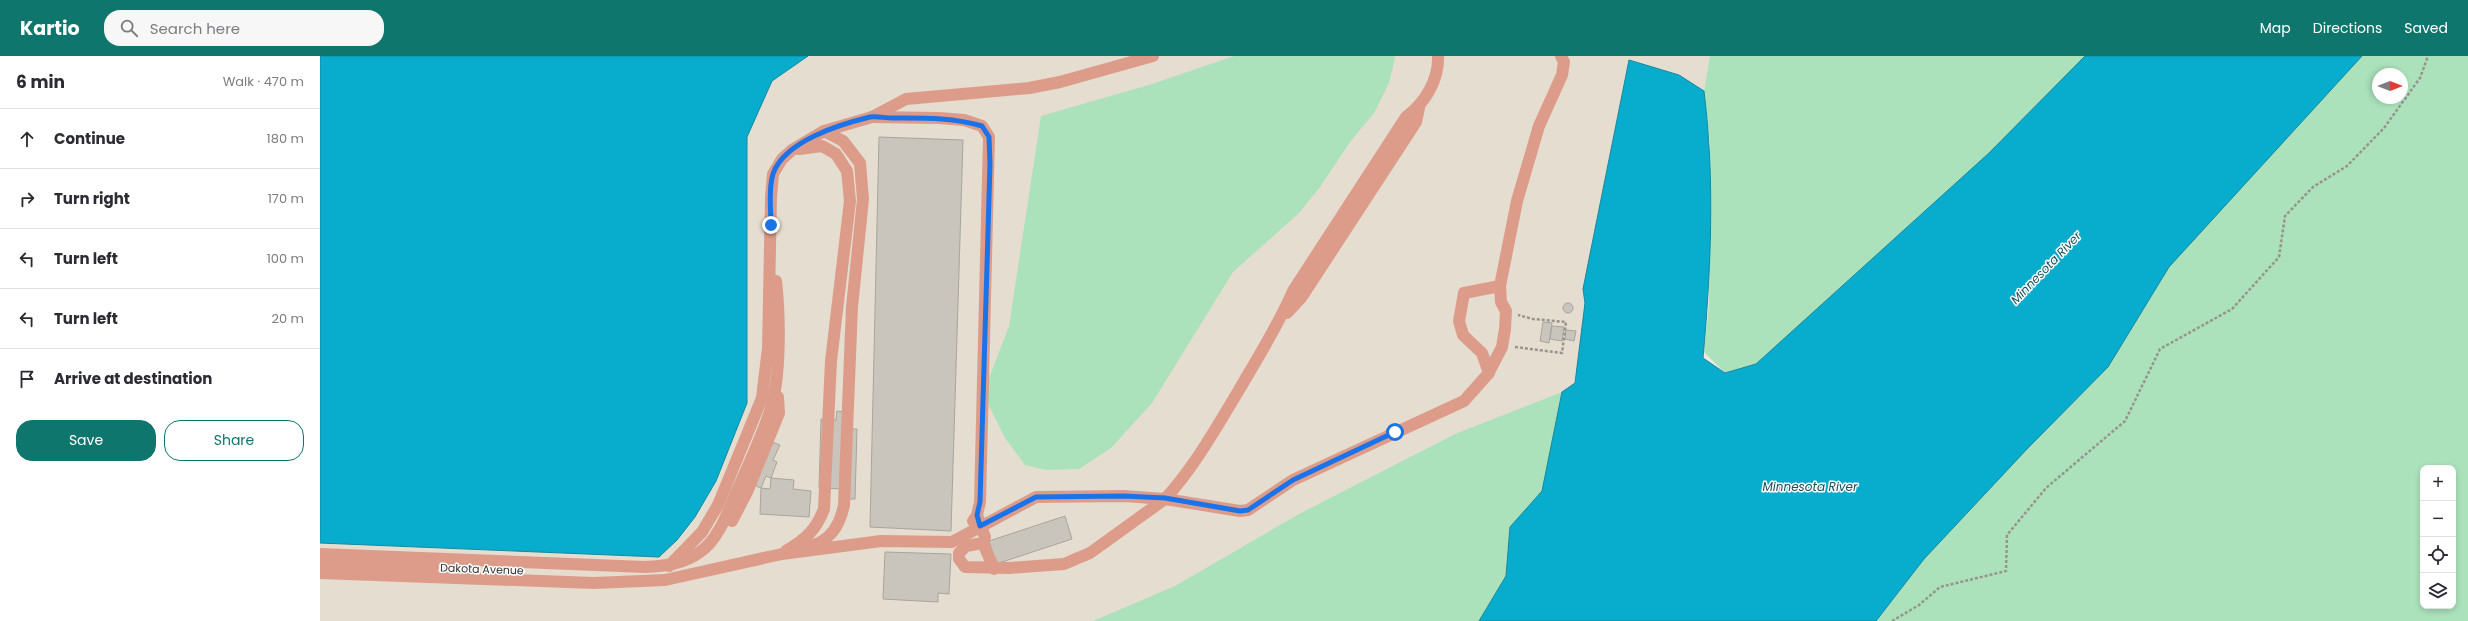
<!DOCTYPE html>
<html lang="en">
<head>
<meta charset="utf-8">
<style>
  body { margin:0; font-family:Poppins,sans-serif; background:#f7f7f7; color:#2b2b33 }
  .controls { position:absolute; right:12px; bottom:12px; display:grid; overflow:hidden; border-radius:8px; box-shadow:0 2px 6px #0003 }
  .controls button { width:36px; height:36px; display:grid; place-items:center; padding:0; border:0; border-bottom:1px solid #e1e1e2; background:#fff; color:#2b2b33; font:20px sans-serif }
  .compass { position:absolute; left:2052px; top:12px; width:36px; height:36px; border-radius:50%; background:#fff; box-shadow:0 2px 6px #0003; rotate:90deg }
  .stop { position:absolute; width:12px; height:12px; margin:-9px; border:3px solid #1a73e8; border-radius:50%; background:#fff }
  .stop.end { background:#1a73e8; border-color:#fff; box-shadow:0 1px 4px #0008 }
  .list { margin:0; padding:0; list-style:none }
  h2 { display:flex; justify-content:space-between; align-items:center; height:52px; margin:0; padding:0 16px; font-size:17px }
  h2 small { font-size:13px; font-weight:400; color:#7c7c81 }
  .list li { display:grid; grid-template-columns:26px 1fr auto; gap:12px; align-items:center; box-sizing:border-box; height:60px; padding:0 16px; border-top:1px solid #e1e1e2 }
  .list b { display:block; font-size:15px; white-space:nowrap }
  .list em { font-size:13px; font-style:normal; color:#7c7c81 }
  .actions { display:flex; gap:8px; padding:12px 16px }
  .actions a { flex:1; padding:9px 0; border:1px solid #0f766e; border-radius:16px; text-align:center; font-size:14px; color:#0f766e }
  .actions .main { background:#0f766e; color:#fff }
  .icon { flex:none; width:22px; height:22px; fill:none; stroke:currentColor; stroke-width:2; stroke-linecap:round; stroke-linejoin:round }
  .map { position:relative; flex:none; width:2148px; height:565px; overflow:hidden }
  header { display:flex; align-items:center; gap:24px; box-sizing:border-box; height:56px; padding:0 20px; background:#0f766e; color:#fff }
  header strong { font-size:19px }
  nav { display:flex; gap:22px; margin-inline-start:auto; font-size:14px }
  .search { width:280px; height:36px; background:#f7f7f7; display:flex; align-items:center; gap:10px; box-sizing:border-box; padding:0 14px; border-radius:16px; color:#7c7c81; font-size:15px }
  main { display:flex }
  aside { flex:1; background:#fff }
  .map>svg:first-child { display:block }
</style>
</head>
<body>
<header>
<strong>Kartio</strong>
<div class="search"><svg class="icon" aria-label="search" viewBox="0 0 24 24"><circle cx="10" cy="10" r="6"/><path d="M15 15l6 6"/></svg>Search here</div>
<nav><a>Map</a><a>Directions</a><a>Saved</a></nav>
</header>
<main>
<aside>
<h2>6 min<small>Walk · 470 m</small></h2>
<ul class="list">
<li><svg class="icon" aria-label="ahead" viewBox="0 0 24 24"><path d="M12 20V5M6 11l6-6 6 6"/></svg><div><b>Continue</b></div><em>180 m</em></li>
<li><svg class="icon" aria-label="right" viewBox="0 0 24 24"><path d="M7 20v-9h11M14 6l5 5-5 5"/></svg><div><b>Turn right</b></div><em>170 m</em></li>
<li><svg class="icon" aria-label="left" viewBox="0 0 24 24"><path d="M17 20v-9H6M10 6l-5 5 5 5"/></svg><div><b>Turn left</b></div><em>100 m</em></li>
<li><svg class="icon" aria-label="left" viewBox="0 0 24 24"><path d="M17 20v-9H6M10 6l-5 5 5 5"/></svg><div><b>Turn left</b></div><em>20 m</em></li>
<li><svg class="icon" aria-label="arrive" viewBox="0 0 24 24"><path d="M6 21V4h12l-3 4 3 4H6"/></svg><div><b>Arrive at destination</b></div></li>
</ul>
<div class="actions"><a class="main">Save</a><a>Share</a></div>
</aside>
<div class="map">
<svg width="2148" height="565" viewBox="0 0 2148 565">
  <rect width="100%" height="100%" fill="#ede9e1"/>
  <!-- built -->
  <path fill="#e5ddcf" d="M488 0H1390L1384 35 1359 19 1309 5 1263 233 1265 247 1255 327 1159 565H0V487L338 501 427 347V81L452 25Z"/>
  <!-- green -->
  <g fill="#abe2bc" fill-rule="evenodd">
    <path d="M914 0H1074L1075 2 1069 27 1054 57 1030 86 1000 131 979 157 913 216 832 347 791 392 759 413 726 414 705 409 685 382 663 338 689 270 721 60 832 28Z"/>
    <path d="M1390 0H1765L1669 97 1436 308 1405 317 1384 296 1389 248 1390 86 1384 35Z"/>
    <path d="M1916 0H2148V565H1556L1604 503ZM2058 18H2082V42H2058ZM2103 412H2133V550H2103Z"/>
    <path d="M1242 336 1222 435 1190 471 1186 520 1159 565H773L855 530 979 458 1135 378Z"/>
  </g>
  <!-- water -->
  <g fill="#08adce" stroke="#15889e">
    <path d="M0 0H488L452 25 427 81V347L396 425 375 461 357 484 339 501 0 487Z"/>
    <path d="M1765 0H2042L1849 211 1788 311 1707 393 1604 503 1556 565H1159L1186 520 1190 471 1222 435 1242 336 1255 327 1265 247 1263 233 1309 4 1359 19 1384 35C1395 123 1391 214 1383 302L1405 317 1436 308 1669 97Z"/>
  </g>
  <!-- building -->
  <g fill="#c9c5bd" stroke="#a8a59d">
    <path d="M559 81 643 84 631 475 550 471Z"/>
    <circle cx="1248" cy="252" r="5"/>
    <path d="M1223 266 1232 267 1229 287 1220 285Z"/>
    <path d="M1232 270 1244 271 1242 285 1230 283Z"/>
    <path d="M1246 274 1256 275 1254 285 1245 283Z"/>
    <path d="M517 355 525 356 528 373H537L535 443H523V433L499 432 501 363 516 364Z"/>
    <path d="M437 380 460 389 453 404 457 406 451 422 446 420 441 432 419 423Z"/>
    <path d="M451 422 474 424 473 433 491 435 489 461 440 458 441 432 450 433Z"/>
    <path d="M745 460 752 483 676 508 669 485Z"/>
    <path d="M565 496 631 498 629 538 618 537V546L563 543Z"/>
  </g>
  <g fill="none" stroke-linecap="round" stroke-linejoin="round">
    <!-- path -->
    <g stroke="#97948e" stroke-width="2.5" stroke-dasharray="3 2" stroke-linecap="butt">
      <path d="M1195 291 1242 297 1246 266 1213 263 1198 259"/>
      <path d="M1572 565 1599 549 1620 531 1686 515 1687 479 1726 432 1805 365 1840 293 1912 253 1959 201 1965 160 1993 131 2027 110 2064 72 2100 22 2108 0"/>
    </g>
    <!-- minor -->
    <g stroke="#dd9c8a" stroke-width="12">
      <path d="M552 61 619 62 644 64 662 70 669 81 660 446 657 459 653 465"/>
      <path d="M967 257 981 242 1096 66 1099 52"/>
      <path d="M1169 317 1162 297 1143 279 1139 265 1144 237 1180 230"/>
      <path d="M657 459 665 481 663 487 646 490 639 497V503L645 511 689 512 744 508 770 497 845 443 920 455 928 454 973 424 1144 345 1168 318 1182 291 1185 273 1186 255 1181 246 1180 230 1197 145 1219 70 1242 19 1244 6 1241 0"/>
      <path d="M412 465 427 436 459 357 458 341"/>
      <path d="M663 487 674 513"/>
      <path d="M491 490C511 484 520 469 524 449L532 251 543 143 540 107 523 85 504 75"/>
      <path d="M466 495C486 483 496 474 504 453L511 305 530 145 527 115 516 98 502 90 479 93"/>
      <path d="M0 498 325 511C345 510 364 508 380 496 398 484 408 456 416 437 428 410 441 383 450 355 461 323 460 260 456 225"/>
      <path d="M0 507 113 511"/>
      <path d="M349 510 382 476 398 449 442 342 448 292 451 141 453 118 462 103 472 94 504 75 552 61 586 43 709 32 740 26 833 0"/>
      <path d="M0 517 274 527 345 524 462 498 561 485 632 486 716 441 804 440 845 443C875 410 896 372 919 334 938 301 958 270 973 235L1086 61C1105 47 1119 24 1118 0"/>
    </g>
  </g>
  <g fill="none" stroke-linecap="round" stroke-linejoin="round">
    <!-- route -->
    <path stroke="#1a73e8" stroke-width="5" d="M451 169C451 154 448 133 453 118 464 85 521 68 550 61 557 60 565 62 572 62 603 62 632 61 662 70L669 81 670 108 660 446 657 459 660 470 716 441 804 440 845 442 920 455 928 454 973 424 1075 376"/>
  </g>
  <g text-anchor="middle" stroke-width="3" stroke-linejoin="round" paint-order="stroke">
    <!-- street labels -->
    <g font-size="11" fill="#32302d" stroke="#fff">
      <text transform="translate(162 513) rotate(2)" y="4">Dakota Avenue</text>
    </g>
    <!-- water labels -->
    <g font-size="12" font-style="italic" fill="#174f5d" stroke="#fff">
      <text transform="translate(1726 212) rotate(-46)" y="4">Minnesota River</text>
      <text x="1490" y="435">Minnesota River</text>
    </g>
  </g>
</svg>
<div class="controls">
<button>+</button>
<button>−</button>
<button><svg class="icon" aria-label="locate" viewBox="0 0 24 24"><circle cx="12" cy="12" r="6"/><path d="M12 2v4M12 18v4M2 12h4M18 12h4"/></svg></button>
<button><svg class="icon" aria-label="layers" viewBox="0 0 24 24"><path d="M12 4l9 5-9 5-9-5zM3 14l9 5 9-5"/></svg></button>
</div>
<svg class="compass" viewBox="-18 -18 36 36"><path d="M0-13l5 13h-10z" fill="#e53935"/><path d="M0 13l5-13h-10z" fill="#7c7c81"/></svg>
<div class="stop" style="left:1075px;top:376px"></div>
<div class="stop end" style="left:451px;top:169px"></div>
</div>
</main>
</body>
</html>
